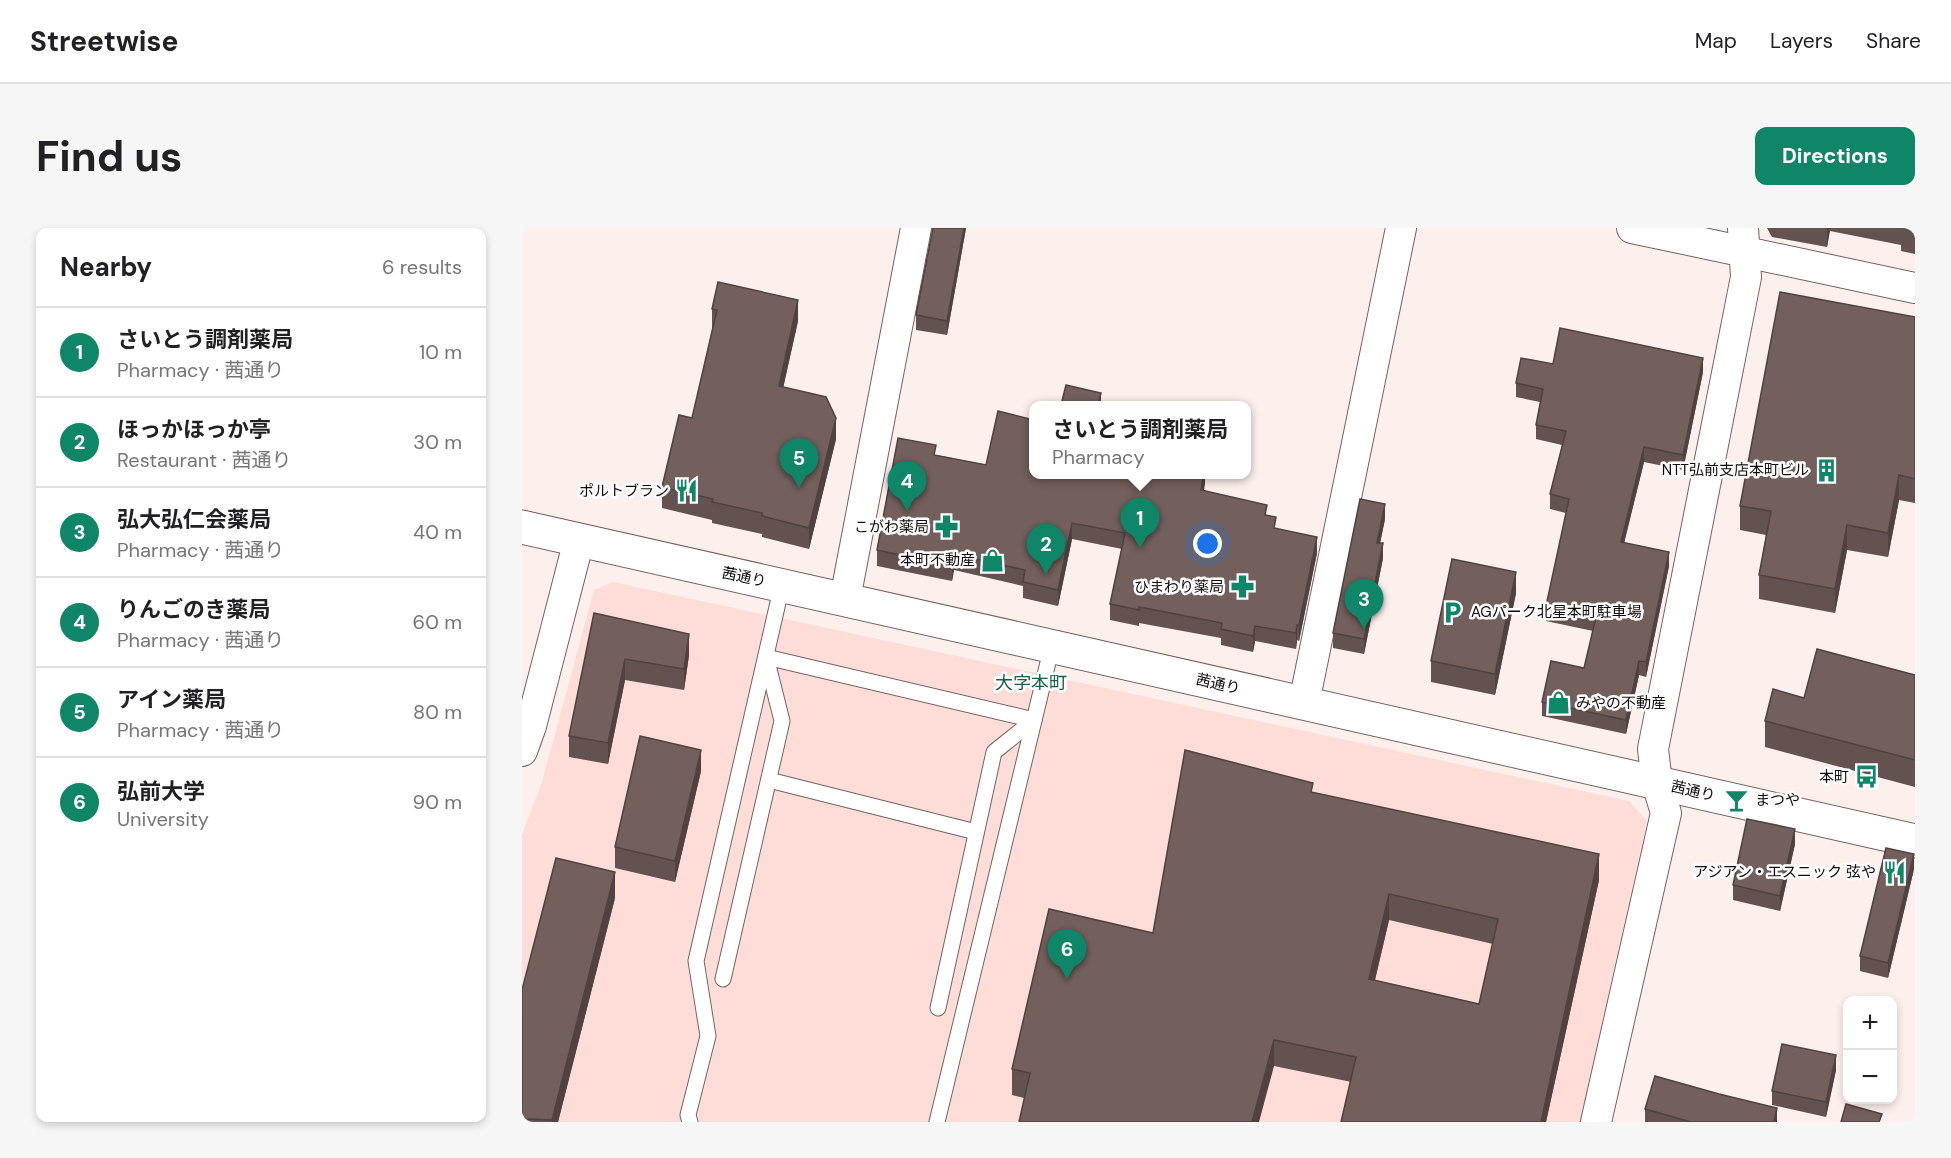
<!DOCTYPE html>
<html lang="en">
<head>
<meta charset="utf-8">
<style>
  body { margin:0; font-family:"DM Sans","Noto Sans JP",sans-serif; background:#f6f6f6; color:#202124 }
  .controls { position:absolute; right:18px; bottom:18px; display:grid; overflow:hidden; border-radius:12px; box-shadow:0 3px 9px #0003 }
  .controls button { width:54px; height:54px; display:grid; place-items:center; padding:0; border:0; border-bottom:2px solid #e0e0e0; background:#fff; color:#202124; font:30px sans-serif }
  .you { position:absolute; left:686px; top:316px; width:21px; height:21px; margin:-15px; border:4px solid #fff; border-radius:50%; background:#1a73e8; box-shadow:0 0 0 9px #1a73e833 }
  .badge { display:grid; place-items:center; width:39px; height:39px; border-radius:50%; background:#0f8667; color:#fff; font-size:20px; font-weight:700 }
  .pin { position:absolute; translate:-50% -50px; filter:drop-shadow(0 2px 3px #0008) }
  .pin::after { content:''; position:absolute; top:32px; width:21px; height:18px; background:inherit; clip-path:polygon(0 0,100% 0,50% 100%) }
  .popup { position:absolute; left:507px; top:173px; width:222px; height:78px; box-sizing:border-box; display:grid; place-content:center; border-radius:12px; background:#fff; filter:drop-shadow(0 2px 4px #0005); font-size:20px; white-space:nowrap; color:#757577 }
  .popup b { font-size:22px; color:#202124 }
  .popup::after { content:''; position:absolute; left:50%; top:100%; margin-left:-12px; border:12px solid transparent; border-top-color:#fff }
  .list { margin:0; padding:0; list-style:none }
  h2 { display:flex; justify-content:space-between; align-items:center; height:78px; margin:0; padding:0 24px; font-size:26px }
  h2 small { font-size:20px; font-weight:400; color:#757577 }
  .list li { display:grid; grid-template-columns:39px 1fr auto; gap:18px; align-items:center; box-sizing:border-box; height:90px; padding:0 24px; border-top:2px solid #e0e0e0 }
  .list b { display:block; font-size:22px; white-space:nowrap }
  .list p { margin:0; font-size:20px; white-space:nowrap; color:#757577 }
  .list em { font-size:20px; font-style:normal; color:#757577 }
  .map { position:relative; flex:none; width:1393px; height:894px; overflow:hidden; border-radius:12px }
  header { display:flex; align-items:center; gap:36px; box-sizing:border-box; height:84px; padding:0 30px; background:#fff; border-bottom:2px solid #e0e0e0 }
  header strong { font-size:28px }
  nav { display:flex; gap:33px; margin-inline-start:auto; font-size:21px }
  .intro { display:flex; align-items:center; justify-content:space-between; box-sizing:border-box; height:144px; padding:0 36px }
  h1 { margin:0; font-size:42px }
  .button { padding:15px 27px; border-radius:12px; background:#0f8667; color:#fff; font-size:21px; font-weight:700 }
  main { display:flex; gap:36px; padding:0 36px }
  aside { flex:1; background:#fff; border-radius:12px; box-shadow:0 3px 9px #0003 }
  .map>svg:first-child { display:block }
</style>
</head>
<body>
<header>
<strong>Streetwise</strong>
<nav><a>Map</a><a>Layers</a><a>Share</a></nav>
</header>
<div class="intro"><h1>Find us</h1><a class="button">Directions</a></div>
<main>
<aside>
<h2>Nearby<small>6 results</small></h2>
<ul class="list">
<li><span class="badge">1</span><div><b>さいとう調剤薬局</b><p>Pharmacy · 茜通り</p></div><em>10 m</em></li>
<li><span class="badge">2</span><div><b>ほっかほっか亭</b><p>Restaurant · 茜通り</p></div><em>30 m</em></li>
<li><span class="badge">3</span><div><b>弘大弘仁会薬局</b><p>Pharmacy · 茜通り</p></div><em>40 m</em></li>
<li><span class="badge">4</span><div><b>りんごのき薬局</b><p>Pharmacy · 茜通り</p></div><em>60 m</em></li>
<li><span class="badge">5</span><div><b>アイン薬局</b><p>Pharmacy · 茜通り</p></div><em>80 m</em></li>
<li><span class="badge">6</span><div><b>弘前大学</b><p>University</p></div><em>90 m</em></li>
</ul>
</aside>
<div class="map">
<svg width="1393" height="894" viewBox="0 0 1393 894">
  <rect width="100%" height="100%" fill="#fdefec"/>
  <!-- built -->
  <path fill="#feddd8" d="M91 354 1107 573 1125 593 1058 894H0V607L20 554 72 362Z"/>
  <g fill="none" stroke-linecap="round" stroke-linejoin="round">
    <defs>
      <g id="lane">
        <path d="M247 552 454 604"/>
        <path d="M201 751 260 493 244 429 512 492"/>
        <path d="M416 780 472 524 512 492"/>
        <path d="M168 894 166 887 186 808 174 733 260 357"/>
        <path d="M415 894 530 418"/>
      </g>
      <g id="street">
        <path d="M1110 0 1393 60"/>
        <path d="M323 371 394 0"/>
        <path d="M782 475 879 0"/>
        <path d="M0 523 9 498 57 312"/>
        <path d="M1074 894 1144 585 1135 555 1131 521 1224 49 1221 0"/>
      </g>
      <path id="secondary" d="M0 299 1393 613"/>
    </defs>
    <!-- lane casing -->
    <use href="#lane" stroke="#76625f" stroke-width="17"/>
    <!-- street casing -->
    <use href="#street" stroke="#76625f" stroke-width="32"/>
    <!-- secondary casing -->
    <use href="#secondary" stroke="#76625f" stroke-width="35"/>
    <!-- lane -->
    <use href="#lane" stroke="#fff" stroke-width="15"/>
    <!-- street -->
    <use href="#street" stroke="#fff" stroke-width="30"/>
    <!-- secondary -->
    <use href="#secondary" stroke="#fff" stroke-width="33"/>
  </g>
  <!-- wall -->
  <g fill="#63524f" fill-rule="evenodd">
    <path d="M444 0 425 107 394 102V87Z"/>
    <path d="M1245 0H1393V26L1379 23V17L1308 3 1305 19 1250 9Z"/>
    <path d="M190 81 276 93 261 159 314 211 287 321 240 309V306L190 295V292L140 280V259L170 190 190 102Z"/>
    <path d="M1393 89V275L1377 272 1366 329 1325 322 1313 385 1237 371V347L1244 307 1218 302V278Z"/>
    <path d="M1031 136 1181 144 1161 242 1122 234 1102 314 1147 338 1124 449 1117 447 1104 506 1020 488V474L1062 440 1071 403 1024 393V378L1044 285 1028 281V266L1040 217 1014 211V197L1018 174 994 169V155Z"/>
    <path d="M414 227 512 246H683L682 262 745 287 754 301 795 325 777 413 775 412 774 421 733 413 731 424 699 417V410L617 395V398L588 392V376L600 321 550 311 536 378 501 370V358L432 342 430 353 355 338V322Z"/>
    <path d="M863 291 858 315 861 330 842 426 811 420V405Z"/>
    <path d="M994 365 973 467 909 454V433Z"/>
    <path d="M72 385 167 427 162 462 103 452 86 536 47 529V508Z"/>
    <path d="M1393 447V559L1243 519V493Z"/>
    <path d="M179 543 153 654 93 640V619Z"/>
    <path d="M791 564 1077 652 1024 894 752 838 502 870 490 867V841L631 705ZM867 692 971 716 957 776 853 752Z"/>
    <path d="M1273 616 1258 683 1211 672V657Z"/>
    <path d="M1392 641 1366 750 1338 743V728Z"/>
    <path d="M93 670 36 894H0Z"/>
    <path d="M1314 842 1304 889 1250 877V863Z"/>
    <path d="M1123 881 1255 894H1123Z"/>
  </g>
  <!-- shaded-wall -->
  <g fill="#504240">
    <path d="M442 0H444L425 107V93Z"/>
    <path d="M1305 0H1308L1305 19Z"/>
    <path d="M276 72V93L257 179V158Z"/>
    <path d="M1181 130V144L1161 242V227Z"/>
    <path d="M579 165V177H576Z"/>
    <path d="M314 190V211L287 321V300Z"/>
    <path d="M1122 219V234L1099 328V314Z"/>
    <path d="M682 246H683V256L679 278V262Z"/>
    <path d="M1377 247V272L1366 329V305Z"/>
    <path d="M863 276V291L855 330V315Z"/>
    <path d="M550 295V311L536 378V362Z"/>
    <path d="M1325 297V322L1313 385V361Z"/>
    <path d="M795 309V325L777 413V397Z"/>
    <path d="M861 315V330L842 426V411Z"/>
    <path d="M1147 324V338L1124 449V434Z"/>
    <path d="M432 326V342L430 353V338Z"/>
    <path d="M994 344V365L973 467V446Z"/>
    <path d="M775 397V412L774 421V405Z"/>
    <path d="M733 398V413L731 424V408Z"/>
    <path d="M167 406V427L162 462V441Z"/>
    <path d="M103 431V452L86 536V515Z"/>
    <path d="M1117 433V447L1104 506V492Z"/>
    <path d="M179 522V543L153 654V633Z"/>
    <path d="M1273 601V616L1258 683V668Z"/>
    <path d="M1077 626V652L1024 894H1019Z"/>
    <path d="M1392 626V641L1366 750V735Z"/>
    <path d="M93 644V670L36 894H30Z"/>
    <path d="M867 666V692L847 777V751Z"/>
    <path d="M752 812V838L737 894H730Z"/>
    <path d="M1314 827V842L1304 889V874Z"/>
    <path d="M1255 880V894H1252Z"/>
  </g>
  <!-- building -->
  <g fill="#735f5c" stroke="#504240" stroke-width="1.5" fill-rule="evenodd">
    <path d="M411 0H442L425 93 394 87Z"/>
    <path d="M196 54 276 72 257 158 304 169 314 190 287 300 240 288V285L190 274 191 271 140 259 157 187 170 190 195 82 190 81Z"/>
    <path d="M1258 64 1393 89V251L1377 247 1366 305 1325 297 1313 361 1237 347 1249 283 1218 278Z"/>
    <path d="M1038 100 1181 130 1161 227 1122 219 1099 314 1147 324 1124 434 1117 433 1104 492 1020 474 1029 433 1062 440 1074 389 1024 378 1047 271 1028 266 1044 203 1014 197 1021 161 994 155 999 130 1031 136Z"/>
    <path d="M544 157 579 165 576 177H539Z"/>
    <path d="M476 183 512 192V246H682L679 262 745 277 743 287 754 289 752 300 795 309 777 397H775L774 405 733 398 731 408 699 401 700 395 617 379V382L588 376 603 305 550 295 536 362 501 354 503 342 432 326 430 338 355 322 376 210 414 217 412 227 464 237Z"/>
    <path d="M838 271 863 276 855 315H861L842 411 811 405Z"/>
    <path d="M930 331 994 344 973 446 909 433Z"/>
    <path d="M72 385 167 406 162 441 103 431 86 515 47 508Z"/>
    <path d="M1295 421 1393 447V532L1243 493 1251 461 1282 470Z"/>
    <path d="M118 508 179 522 153 633 93 619Z"/>
    <path d="M663 522 791 555 789 564 1077 626 1019 894H819L834 829 752 812 730 894H497L508 845 490 841 527 681 631 705ZM867 666 976 691 957 776 847 751Z"/>
    <path d="M1225 591 1273 601 1258 668 1211 657Z"/>
    <path d="M1364 620 1392 626 1366 735 1338 728Z"/>
    <path d="M34 630 93 644 30 892 6 891 5 894H0V762Z"/>
    <path d="M1260 816 1314 827 1304 874 1250 863Z"/>
    <path d="M1133 848 1197 866 1255 880 1252 894H1169L1123 881Z"/>
    <path d="M1324 876 1360 886 1357 894H1319Z"/>
  </g>
  <!-- icons -->
  <defs>
    <symbol id="building-bare" viewBox="-9 -9 18 18"><path d="M-4-6H4V6H1V3H-1V6H-4ZM-2.5-4.3h1.7v1.8h-1.7ZM.8-4.3h1.7v1.8H.8ZM-2.5-1h1.7V.8h-1.7ZM.8-1h1.7V.8H.8Z" fill="#0f8667" stroke="#fff" stroke-width="2.5" paint-order="stroke"/></symbol>
    <symbol id="restaurant-bare" viewBox="-9 -9 18 18"><path d="M-5-6h1v4h1v-4h1v4h1v-4h1v5L-1.5 .5V6h-2V.5L-5-1ZM5-6V6H3V1.5H1.5Q1.5-4 5-6Z" fill="#0f8667" stroke="#fff" stroke-width="2.5" paint-order="stroke"/></symbol>
    <symbol id="pharmacy-bare" viewBox="-9 -9 18 18"><path d="M-2-6h4v4h4v4h-4v4h-4v-4h-4v-4h4Z" fill="#0f8667" stroke="#fff" stroke-width="2.5" paint-order="stroke"/></symbol>
    <symbol id="shop-bare" viewBox="-9 -9 18 18"><path d="M-5-2.5h2.3a2.7 3.5 0 0 1 5.4 0H5L5.5 6h-11ZM-1.5-2.5h3a1.5 2.3 0 0 0-3 0Z" fill="#0f8667" stroke="#fff" stroke-width="2.5" paint-order="stroke"/></symbol>
    <symbol id="parking-bare" viewBox="-9 -9 18 18"><path d="M-3.5-5.5H1a3.5 3.5 0 0 1 0 7H-1V5.5H-3.5ZM-1-3.4V-.6H.8a1.4 1.4 0 0 0 0-2.8Z" fill="#0f8667" stroke="#fff" stroke-width="2.5" paint-order="stroke"/></symbol>
    <symbol id="bus-bare" viewBox="-9 -9 18 18"><path d="M-5-6H5V4H4V6H2V4H-2V6H-4V4H-5ZM-3.5-4V0h7V-4ZM-3.5 1.2v1.5H-2V1.2ZM2 1.2v1.5H3.5V1.2Z" fill="#0f8667" stroke="#fff" stroke-width="2.5" paint-order="stroke"/></symbol>
    <symbol id="bar-bare" viewBox="-9 -9 18 18"><path d="M-6-5H6L.8 .8V4.5H3.5V6h-7V4.5H-.8V.8Z" fill="#0f8667" stroke="#fff" stroke-width="2.5" paint-order="stroke"/></symbol>
  </defs>
  <g fill-rule="evenodd">
    <use href="#building-bare" x="1288" y="226" width="33" height="33"/>
    <use href="#restaurant-bare" x="148" y="246" width="33" height="33"/>
    <use href="#pharmacy-bare" x="408" y="282" width="33" height="33"/>
    <use href="#shop-bare" x="454" y="316" width="33" height="33"/>
    <use href="#pharmacy-bare" x="704" y="342" width="33" height="33"/>
    <use href="#parking-bare" x="914" y="368" width="33" height="33"/>
    <use href="#shop-bare" x="1020" y="458" width="33" height="33"/>
    <use href="#bus-bare" x="1328" y="532" width="33" height="33"/>
    <use href="#bar-bare" x="1198" y="556" width="33" height="33"/>
    <use href="#restaurant-bare" x="1356" y="628" width="33" height="33"/>
  </g>
  <g text-anchor="middle" stroke-width="5" stroke-linejoin="round" paint-order="stroke">
    <!-- poi labels -->
    <g font-size="15" fill="#120a09" stroke="#fff" text-anchor="end">
      <text x="1287" y="247">NTT弘前支店本町ビル</text>
      <text x="147" y="268">ポルトブラン</text>
      <text x="407" y="304">こがわ薬局</text>
      <text x="453" y="337">本町不動産</text>
      <text x="702" y="364">ひまわり薬局</text>
      <text x="949" y="389" text-anchor="start">AGパーク北星本町駐車場</text>
      <text x="1054" y="480" text-anchor="start">みやの不動産</text>
      <text x="1327" y="554">本町</text>
      <text x="1233" y="577" text-anchor="start">まつや</text>
      <text x="1354" y="649">アジアン・エスニック 弦や</text>
    </g>
    <!-- street labels -->
    <g font-size="15" fill="#120a09" stroke="#fff">
      <text transform="translate(222 349) rotate(12)" y="5">茜通り</text>
      <text transform="translate(696 456) rotate(13)" y="5">茜通り</text>
      <text transform="translate(1171 563) rotate(13)" y="5">茜通り</text>
    </g>
    <!-- quarter labels -->
    <g font-size="18" fill="#16614b" stroke="#fff">
      <text x="509" y="461">大字本町</text>
    </g>
  </g>
</svg>
<div class="controls">
<button>+</button>
<button>−</button>
</div>
<div class="you"></div>
<div class="pin badge" style="left:618px;top:320px">1</div>
<div class="popup"><b>さいとう調剤薬局</b>Pharmacy</div>
<div class="pin badge" style="left:524px;top:346px">2</div>
<div class="pin badge" style="left:842px;top:401px">3</div>
<div class="pin badge" style="left:385px;top:283px">4</div>
<div class="pin badge" style="left:277px;top:260px">5</div>
<div class="pin badge" style="left:545px;top:751px">6</div>
</div>
</main>
</body>
</html>
